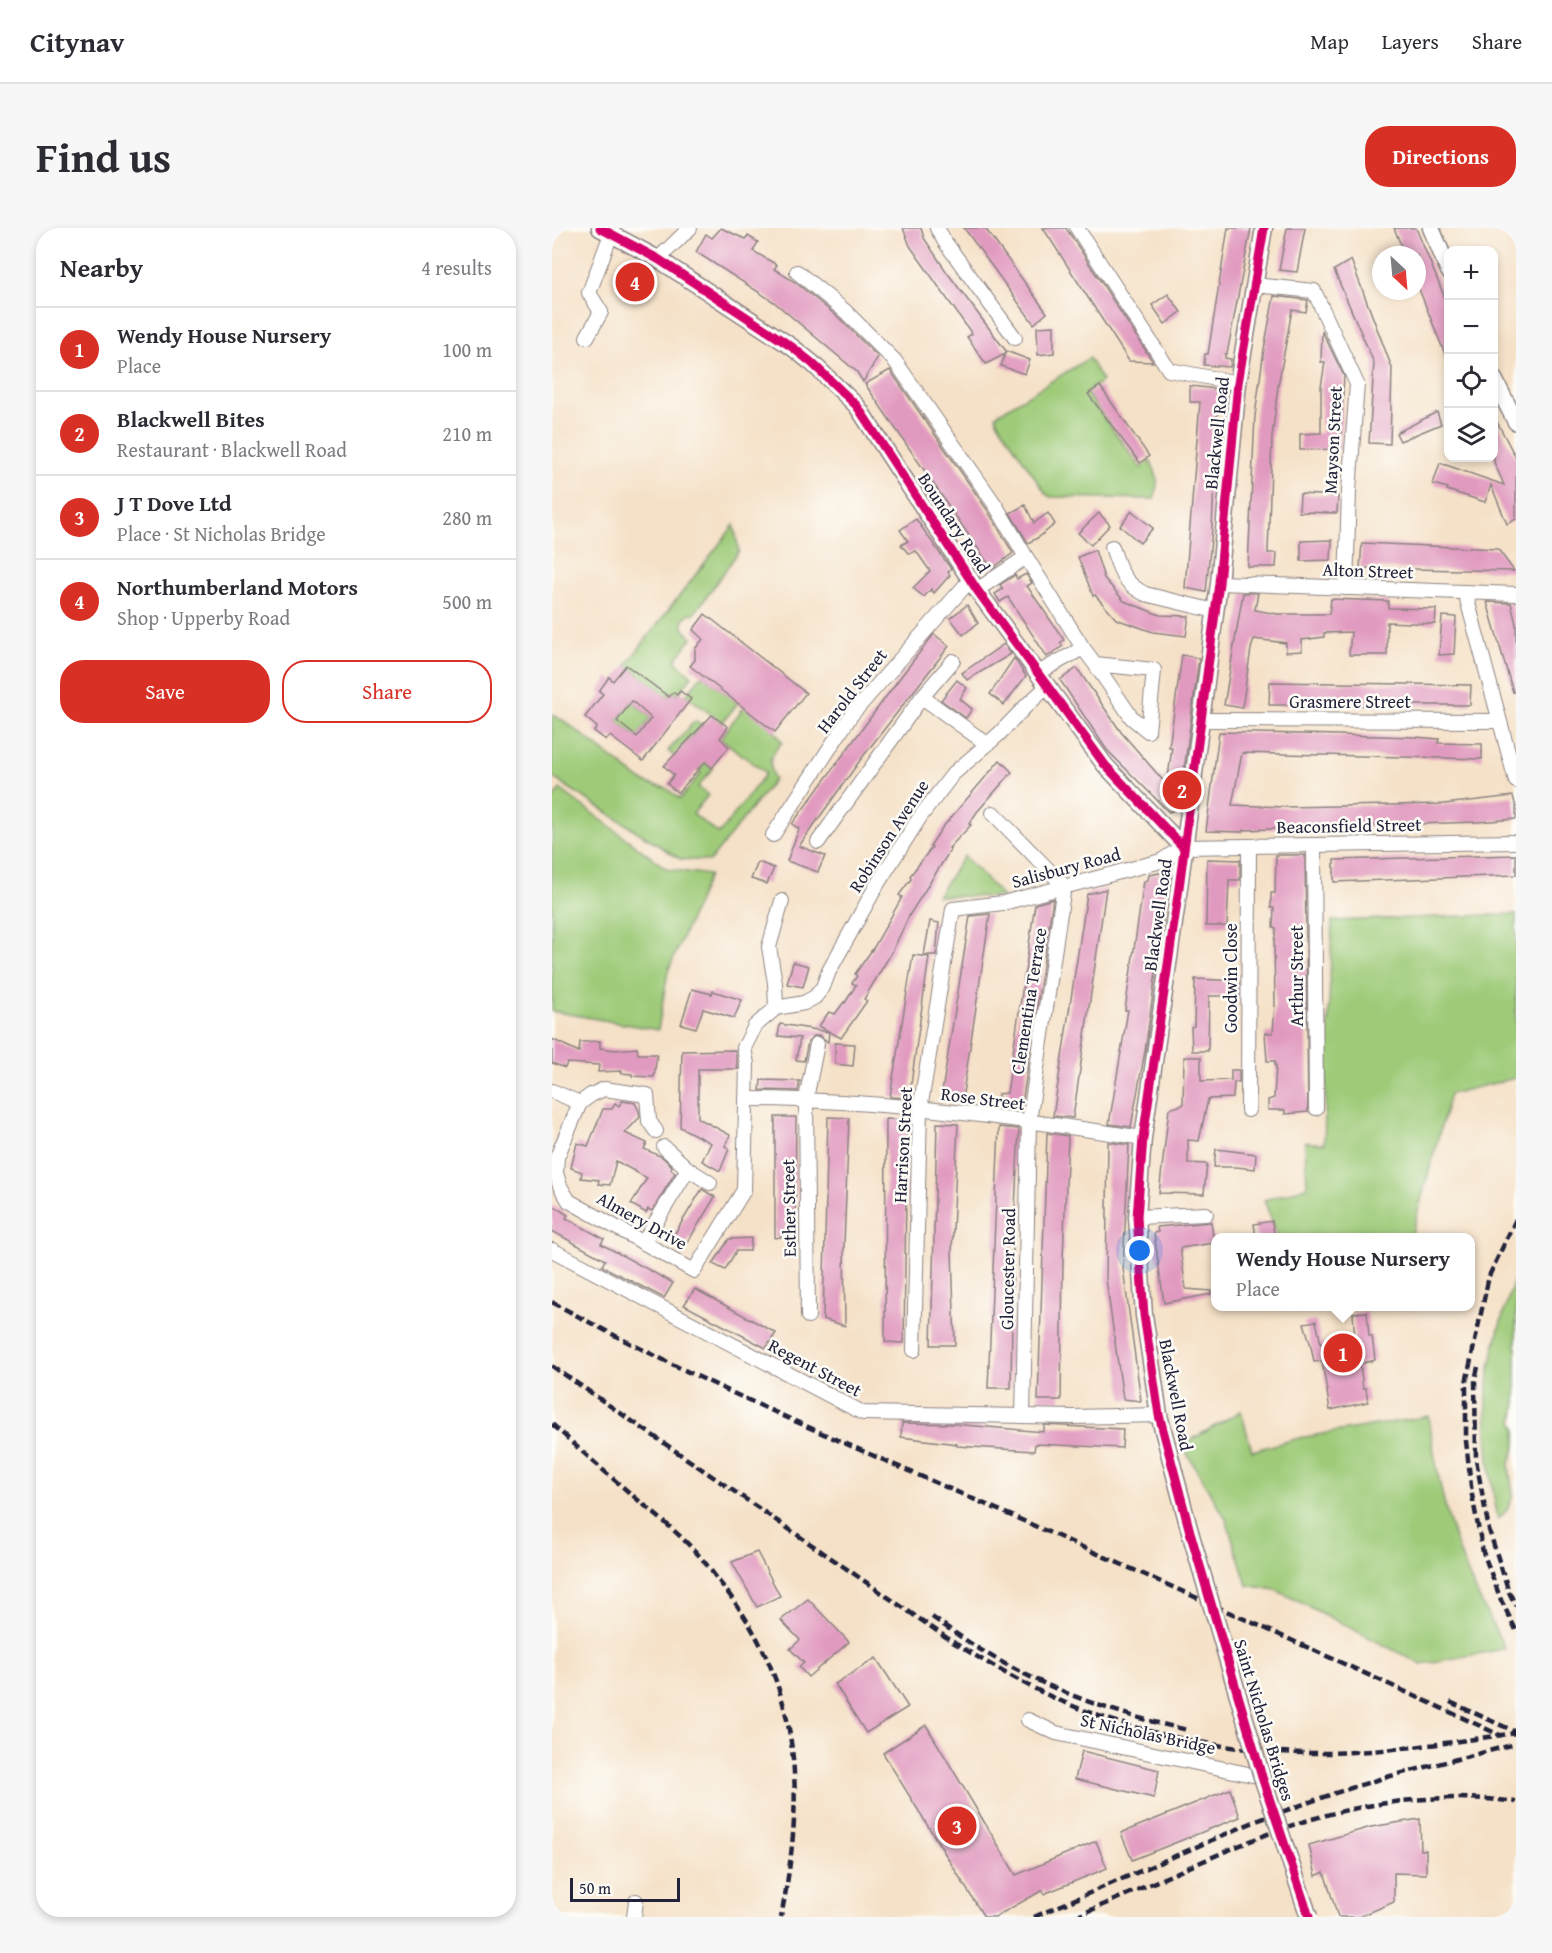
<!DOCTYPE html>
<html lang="en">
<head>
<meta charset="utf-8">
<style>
  body { margin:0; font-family:"Gentium Book Plus",serif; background:#f7f7f7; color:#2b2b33 }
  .controls { position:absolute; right:18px; top:18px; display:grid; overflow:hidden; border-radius:12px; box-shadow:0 3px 9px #0003 }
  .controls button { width:54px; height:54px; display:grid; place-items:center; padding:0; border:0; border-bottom:2px solid #e1e1e2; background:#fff; color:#2b2b33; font:30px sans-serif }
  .compass { position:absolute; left:820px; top:18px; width:54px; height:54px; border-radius:50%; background:#fff; box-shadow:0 3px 9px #0003; rotate:154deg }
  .scale { position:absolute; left:18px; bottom:15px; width:110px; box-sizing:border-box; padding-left:6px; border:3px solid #22223b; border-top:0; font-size:16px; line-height:21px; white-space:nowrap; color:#22223b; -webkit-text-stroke:4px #fdfcf7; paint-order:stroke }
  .you { position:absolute; left:588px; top:1023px; width:21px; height:21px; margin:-15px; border:4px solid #fff; border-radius:50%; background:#1a73e8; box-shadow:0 0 0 9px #1a73e833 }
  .badge { display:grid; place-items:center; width:39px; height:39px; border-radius:50%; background:#d93025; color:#fff; font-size:20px; font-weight:700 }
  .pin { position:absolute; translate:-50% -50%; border:3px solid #fff; box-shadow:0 2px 6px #0006 }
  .popup { position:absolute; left:659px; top:1005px; width:264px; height:78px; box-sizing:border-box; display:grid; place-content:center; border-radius:12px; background:#fff; filter:drop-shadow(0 2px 4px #0005); font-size:20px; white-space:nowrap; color:#7c7c81 }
  .popup b { font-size:22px; color:#2b2b33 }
  .popup::after { content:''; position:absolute; left:50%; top:100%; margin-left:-12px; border:12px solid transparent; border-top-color:#fff }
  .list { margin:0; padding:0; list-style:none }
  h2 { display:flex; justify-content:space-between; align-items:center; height:78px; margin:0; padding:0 24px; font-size:26px }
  h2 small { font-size:20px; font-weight:400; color:#7c7c81 }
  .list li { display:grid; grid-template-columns:39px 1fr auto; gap:18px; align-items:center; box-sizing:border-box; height:84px; padding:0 24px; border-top:2px solid #e1e1e2 }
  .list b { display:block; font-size:22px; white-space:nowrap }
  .list p { margin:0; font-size:20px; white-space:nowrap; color:#7c7c81 }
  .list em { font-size:20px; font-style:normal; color:#7c7c81 }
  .actions { display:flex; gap:12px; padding:18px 24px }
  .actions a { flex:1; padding:14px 0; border:2px solid #d93025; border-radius:24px; text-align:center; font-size:21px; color:#d93025 }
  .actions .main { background:#d93025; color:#fff }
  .icon { flex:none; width:33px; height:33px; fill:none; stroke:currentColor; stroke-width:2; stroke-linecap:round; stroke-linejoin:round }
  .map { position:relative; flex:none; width:964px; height:1689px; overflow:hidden; border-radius:24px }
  header { display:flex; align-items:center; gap:36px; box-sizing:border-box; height:84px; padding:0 30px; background:#fff; border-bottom:2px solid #e1e1e2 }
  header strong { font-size:28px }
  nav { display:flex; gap:33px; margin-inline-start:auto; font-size:21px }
  .intro { display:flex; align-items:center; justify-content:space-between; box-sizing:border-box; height:144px; padding:0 36px }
  h1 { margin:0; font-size:42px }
  .button { padding:15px 27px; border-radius:24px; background:#d93025; color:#fff; font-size:21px; font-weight:700 }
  main { display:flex; gap:36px; padding:0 36px }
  aside { flex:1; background:#fff; border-radius:24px; box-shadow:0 3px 9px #0003 }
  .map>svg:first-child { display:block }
</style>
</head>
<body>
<header>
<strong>Citynav</strong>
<nav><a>Map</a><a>Layers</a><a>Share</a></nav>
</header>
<div class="intro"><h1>Find us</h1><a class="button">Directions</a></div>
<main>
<aside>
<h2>Nearby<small>4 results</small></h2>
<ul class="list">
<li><span class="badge">1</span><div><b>Wendy House Nursery</b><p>Place</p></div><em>100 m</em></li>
<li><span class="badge">2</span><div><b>Blackwell Bites</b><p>Restaurant · Blackwell Road</p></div><em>210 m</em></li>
<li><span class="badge">3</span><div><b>J T Dove Ltd</b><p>Place · St Nicholas Bridge</p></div><em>280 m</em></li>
<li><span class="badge">4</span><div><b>Northumberland Motors</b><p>Shop · Upperby Road</p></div><em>500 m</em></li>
</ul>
<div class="actions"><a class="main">Save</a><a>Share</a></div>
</aside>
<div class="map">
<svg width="964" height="1689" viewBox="0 0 964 1689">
  <rect width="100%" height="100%" fill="#fdfcf7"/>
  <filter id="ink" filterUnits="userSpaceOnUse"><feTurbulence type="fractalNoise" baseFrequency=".0167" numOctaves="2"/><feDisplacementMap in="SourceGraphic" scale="12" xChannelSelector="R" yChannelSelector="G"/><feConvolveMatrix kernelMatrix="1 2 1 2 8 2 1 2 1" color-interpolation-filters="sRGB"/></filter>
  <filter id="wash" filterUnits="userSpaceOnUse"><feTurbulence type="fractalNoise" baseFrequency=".008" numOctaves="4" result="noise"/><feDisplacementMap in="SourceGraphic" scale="24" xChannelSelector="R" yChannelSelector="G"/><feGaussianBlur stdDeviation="1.35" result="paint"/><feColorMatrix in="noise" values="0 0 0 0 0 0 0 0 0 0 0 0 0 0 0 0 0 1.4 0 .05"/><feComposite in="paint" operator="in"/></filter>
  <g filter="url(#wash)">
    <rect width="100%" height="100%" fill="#f5e1c7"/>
    <!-- green -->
    <g fill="#9fcb79" stroke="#60765a" stroke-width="1.5">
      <path d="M537 130 550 153 534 165 589 240 598 233C606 246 607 257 602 271L498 269 494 266 445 193 444 187Z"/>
      <path d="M182 297 187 323 145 382 141 386 138 385 131 391V400L140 410 123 433 140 448 125 467 121 464 117 469 74 437Z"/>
      <path d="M150 447 186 475 170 495 134 467Z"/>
      <path d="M80 473 99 490 85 509 65 493Z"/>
      <path d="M192 479 223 503 230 514C217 529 216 533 222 552L158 633 128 631 0 549V487L12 493 89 552 97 556 114 560 128 571 149 545 146 542 149 539 138 528 132 536 116 523 143 493 150 497 131 518 161 540 146 559 156 567 141 586 167 606 214 545 168 510Z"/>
      <path d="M8 561 115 641 157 647 116 743 106 802 0 783V572Z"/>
      <path d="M412 628 451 669 385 668Z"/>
      <path d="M964 686V850L898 866 859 1009H726L712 972 755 959 753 914 772 916 780 693Z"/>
      <path d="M964 1047V1174L961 1194 964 1200V1217L957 1238 961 1267 955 1282 946 1291C937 1246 932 1199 936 1154 940 1118 952 1081 964 1047Z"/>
      <path d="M689 1183 700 1223 747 1210 877 1188C883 1241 894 1293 915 1343 926 1370 940 1395 953 1421L869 1436 724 1362 695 1357 674 1291 630 1217Z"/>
    </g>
    <g id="blocks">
      <!-- building -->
      <g fill="#e19abf" fill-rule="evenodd">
        <path d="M169 0 193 11 196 8 206 14 201 23 225 37 222 41 243 54 287 90 326 129 311 154 305 144 222 74 144 24 154 6 160 10Z"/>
        <path d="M351 0H369L372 10 394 43 454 123 478 132 473 146 449 138 453 126 434 136 415 109 420 106 358 18Z"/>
        <path d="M412 0H433L495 85 482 96Z"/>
        <path d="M491 0H514L601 134 577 133Z"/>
        <path d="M676 0H699L675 126H673V130L679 131 678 139 652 137 653 126H656Z"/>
        <path d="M735 0H753L745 44 727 42Z"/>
        <path d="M842 0H864L897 80V136L865 56V27H853Z"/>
        <path d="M799 32 840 140 838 216 817 215 822 135 782 42Z"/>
        <path d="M616 66 629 84 613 96 600 77Z"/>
        <path d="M722 68 756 72 754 84 740 82 726 158 720 210 716 325H725L724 339H696L703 188 712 121Z"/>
        <path d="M502 98V125L486 127 485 99Z"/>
        <path d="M770 103 792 148 788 221 748 222V206L769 205V159L773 134H769Z"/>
        <path d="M338 142 436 283 461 325 440 341 313 156Z"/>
        <path d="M548 158 597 228 588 235 536 166Z"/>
        <path d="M638 158 666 161 660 301 654 364 633 360 648 174H638Z"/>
        <path d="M885 184 889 196 848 213 844 205Z"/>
        <path d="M942 188 964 230V291L955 296 939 257 933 274 895 262 896 260 881 256 888 235 952 257 942 234Z"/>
        <path d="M748 266 786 268 785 285 747 284Z"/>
        <path d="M473 277 482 295 496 285 503 296 487 309 476 315 458 285Z"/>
        <path d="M580 283 601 300 588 315 568 298Z"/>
        <path d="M547 285 558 297 539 317 526 305Z"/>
        <path d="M364 291 399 341 396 344 398 347 382 365 379 361 372 369 361 360 378 343 364 323 357 326 349 317 356 313 348 302Z"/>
        <path d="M780 312 779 332 749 333V313Z"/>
        <path d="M810 315 946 321 962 343 808 340Z"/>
        <path d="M543 322 552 350 572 373 608 387 637 388 634 408 601 404 564 391 543 367 541 368 526 329Z"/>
        <path d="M474 346 480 355 475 358 512 412 508 415 511 418 495 429 456 369 448 374 443 366 451 361 448 357 463 347 465 351Z"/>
        <path d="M691 365H706L703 382 725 386H777L779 371 836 373V380L884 381 883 396 835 394V427H797L799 404 772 405V409L750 412V423L734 424V415L702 411 699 421 690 480 672 477Z"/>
        <path d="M935 374 959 375 964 396V464H961Z"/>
        <path d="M415 377 426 395 411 407 398 390Z"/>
        <path d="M153 386 254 465 223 504 138 438 143 432V421L151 411 141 402Z"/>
        <path d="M890 388 904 389 902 426 887 427Z"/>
        <path d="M382 406 397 418 309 531 247 618 273 628 266 644 235 633 247 601 240 596 350 447Z"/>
        <path d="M452 416 459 426 415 452 410 445Z"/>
        <path d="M630 427 647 430 627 580 617 584 555 522 508 452 525 440 569 504 615 557 620 519H617Z"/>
        <path d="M462 430 474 448 452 477 438 466Z"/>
        <path d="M74 437 117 469 121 464 125 467 128 463 139 471 91 533 58 508 54 512 42 503 45 499 33 489 51 466 47 463 57 449 61 453ZM80 473 99 490 85 509 65 493Z"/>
        <path d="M405 452 415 460 408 471 420 481 414 490 389 472Z"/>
        <path d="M718 454 919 457 918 477H717Z"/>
        <path d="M160 487 176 499 168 510 177 519 160 540 153 534 126 565 115 556 122 547 112 538Z"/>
        <path d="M667 504 863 509 887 511 886 515 930 516V531L690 525 680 577 734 579 892 576 961 568 964 579V591L925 594 691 602 690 604 654 603Z"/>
        <path d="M448 532 460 544 425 584 417 596 419 597 397 620 399 621 358 686 340 724 312 771 315 773 289 810 267 798 277 784 283 786 292 774 293 775 304 757 300 755 305 748 303 746 322 719 350 669 347 667 359 651 358 648 380 619 378 618 390 600Z"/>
        <path d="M724 627H753L756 884 733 886V882H716V872L722 870 724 838H723V833H715L713 805H721L723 775 722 715 724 700 721 699 722 680H719V665H723Z"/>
        <path d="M964 627V647L782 654V632Z"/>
        <path d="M655 631 688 632V652H677L675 698H654Z"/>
        <path d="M206 634 222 640 215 656 199 651Z"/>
        <path d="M618 643 593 823 579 899 557 896 576 782H573L592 653 596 652 597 647Z"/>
        <path d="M554 661 521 890 501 888 535 666Z"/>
        <path d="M501 671 470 876 444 877 446 866 455 865 483 676Z"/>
        <path d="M438 686 410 872 389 870 418 688Z"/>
        <path d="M378 693 387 695 384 727H372Z"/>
        <path d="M361 727 377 729 357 870 338 869Z"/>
        <path d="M241 734 257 738 251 759 235 756Z"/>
        <path d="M643 751 687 753V768H657L656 823H640L639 799 642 798Z"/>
        <path d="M140 761 160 766 161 763 190 772 182 790 151 781 144 800 129 796Z"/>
        <path d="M228 796 277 804 276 814 267 807 262 808 256 814 252 833 244 832 248 810 226 808Z"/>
        <path d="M0 811 27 824 28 814 48 813V820L63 822 85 820 86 826H105L102 849 80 848V846L69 845 70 843 46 844 47 837 15 835 13 840 0 835Z"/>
        <path d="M283 815 303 816 301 838 283 836Z"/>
        <path d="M183 822 186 841H146V890L178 907 173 918 177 921 168 943 150 933 159 915 128 899 130 823Z"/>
        <path d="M632 829H649V853L679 852V842H687V854H682L681 870 656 871 647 913 636 912V935L655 936 652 966 607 965 617 881 631 877Z"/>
        <path d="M209 852 248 853 246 863 208 862Z"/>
        <path d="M70 873 83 875 87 883 88 889 73 905 95 915 92 921 110 929 120 938 119 941 123 945 100 983 96 981 94 985 79 976 95 950 64 933 58 957 46 956 47 952 29 950 30 944 19 940 25 915 36 918 51 881H60L63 875 67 878Z"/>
        <path d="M223 889H244L243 1007 223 1010Z"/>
        <path d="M276 889 297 890 292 1017 293 1098 271 1091Z"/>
        <path d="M334 891 355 892 352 1115 333 1114Z"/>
        <path d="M385 895 406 896 400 1023 403 1117H379Z"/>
        <path d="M447 899 467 901 461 1019 459 1160H436Z"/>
        <path d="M495 905 516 908 511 1031 509 1172H486Z"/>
        <path d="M556 914 577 917 571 1040 589 1173 571 1171 554 1051Z"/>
        <path d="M664 921 704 926 703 941 684 939H662Z"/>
        <path d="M150 961 163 969 134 1017 120 1010Z"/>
        <path d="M0 977 16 987 14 990 52 1011 49 1016 121 1055 112 1070 50 1038 53 1032 0 1003Z"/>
        <path d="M720 993 723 1010H704L702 996Z"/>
        <path d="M659 994 662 1015 628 1020 634 1061 659 1063V1066L612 1075 602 1005 606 1004 605 999Z"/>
        <path d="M199 1010 198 1023H184L173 1042 161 1036 177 1011Z"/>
        <path d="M143 1061 224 1105 214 1120 132 1077Z"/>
        <path d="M815 1084 817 1108H820L823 1132 808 1136 811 1160H814L816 1174 778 1182 770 1133 762 1134 759 1118 752 1095 764 1093 769 1116 803 1111 801 1085Z"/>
        <path d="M350 1195 401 1196 492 1204V1197L571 1201 570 1220 483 1216 482 1223 405 1218V1216L349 1209Z"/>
        <path d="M205 1324 228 1368 205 1379 180 1334Z"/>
        <path d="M256 1371 297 1414 256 1449 247 1439 252 1435 238 1421 248 1412 229 1392Z"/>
        <path d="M324 1430 356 1479 314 1505 283 1456Z"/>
        <path d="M374 1497 464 1647 544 1613 555 1640 492 1666 491 1662 443 1689H432L331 1525Z"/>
        <path d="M530 1523 607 1542 602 1570 523 1551Z"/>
        <path d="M678 1561 688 1589 580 1632 569 1605Z"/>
        <path d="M868 1591 869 1622H874V1646L842 1645V1674L807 1689H786L772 1644 764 1648 757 1617 819 1599Z"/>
      </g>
    </g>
  </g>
  <g filter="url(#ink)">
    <use href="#blocks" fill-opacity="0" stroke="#8c8281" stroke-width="1.5"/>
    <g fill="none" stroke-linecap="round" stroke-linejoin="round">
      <defs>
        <g id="minor">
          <path d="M385 0 393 14 463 110"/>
          <path d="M525 0 617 142 686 155"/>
          <path d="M106 31 138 0"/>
          <path d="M245 44 293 83 343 133 444 278 474 329 531 420"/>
          <path d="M702 57 762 63 805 156 797 263 794 360"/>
          <path d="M35 109 49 84 37 65 59 6"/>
          <path d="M560 319C568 342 570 354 593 366L663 383"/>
          <path d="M667 355 964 366"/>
          <path d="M425 362 474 329"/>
          <path d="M913 364 964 553"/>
          <path d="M486 445 531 420 543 436 602 442 596 503 580 490 543 436"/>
          <path d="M370 469 435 516"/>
          <path d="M649 492 947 493"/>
          <path d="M441 585 512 658 477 894 471 1188"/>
          <path d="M221 607 300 486 419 351"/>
          <path d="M266 614 370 469 401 433"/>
          <path d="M762 617 764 880"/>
          <path d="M224 780 252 775 263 769 271 759 277 743 326 655 368 589 401 546 446 507 475 477 496 458"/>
          <path d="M224 780 223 755 217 719 230 673"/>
          <path d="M0 863 28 875"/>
          <path d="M194 871C327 871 460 890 591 910"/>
          <path d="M696 882 697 618"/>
          <path d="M104 903 97 893 95 867 52 861 39 867 28 875 5 929 4 945 8 958 17 973 142 1043 192 962 195 836 192 820 203 798 224 780"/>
          <path d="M112 919 136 941 158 955"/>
          <path d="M585 989 654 986"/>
          <path d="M91 1015 136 941"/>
          <path d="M0 1022 311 1185 521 1189 607 1187"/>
          <path d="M256 1088 254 871 265 816"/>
          <path d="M362 1122 368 881 401 681 451 675 609 633 631 619 964 614"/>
          <path d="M476 1492 504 1505 710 1549"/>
          <path d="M82 1689 84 1673"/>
        </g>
        <g id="tertiary">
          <path d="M48 0 106 31 240 119 260 135 305 178 425 362 553 537 631 619"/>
          <path d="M879 0 897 43"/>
          <path d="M942 151 964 194"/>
          <path d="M638 1304 607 1187 592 1087 585 989 591 910 627 660 667 355 686 155 712 0"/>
        </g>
      </defs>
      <!-- minor casing -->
      <use href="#minor" stroke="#8c8281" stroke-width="16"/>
      <!-- tertiary casing -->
      <use href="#tertiary" stroke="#8c8281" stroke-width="19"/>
      <!-- minor -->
      <use href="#minor" stroke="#fff" stroke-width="14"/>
      <!-- tertiary -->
      <use href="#tertiary" stroke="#fff" stroke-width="16"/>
      <!-- rail -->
      <g stroke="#22223b" stroke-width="4.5" stroke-dasharray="9 4.5" stroke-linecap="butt">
        <path d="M964 991 937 1048 914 1155V1213L920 1267 931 1324 949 1372 964 1402"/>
        <path d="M0 1074C143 1153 293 1215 442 1280 612 1355 781 1430 950 1508"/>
        <path d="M0 1138 401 1414C440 1438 479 1461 521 1478 583 1504 662 1520 729 1524 807 1529 887 1516 964 1505"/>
        <path d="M926 1139 923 1152 924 1232 937 1302 957 1364 964 1378"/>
        <path d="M0 1196C24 1218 47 1239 72 1260 95 1280 119 1298 140 1320 150 1330 158 1341 166 1352 251 1457 254 1562 229 1689"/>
        <path d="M380 1389C398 1401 415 1414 434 1425 496 1462 565 1487 636 1502"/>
        <path d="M898 1474 964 1504"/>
        <path d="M482 1689 704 1593 780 1566 831 1550 964 1516"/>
        <path d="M523 1689C565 1671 607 1652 649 1634 686 1618 722 1602 760 1591 825 1572 897 1565 964 1574"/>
      </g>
      <defs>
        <path id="tertiary-bridge" d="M638 1304 710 1549 757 1689"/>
      </defs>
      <!-- tertiary-bridge casing -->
      <use href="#tertiary-bridge" stroke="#8c8281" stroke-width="19" stroke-linecap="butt"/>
      <!-- tertiary-bridge -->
      <use href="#tertiary-bridge" stroke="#fff" stroke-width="16"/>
      <defs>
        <g id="cycleway">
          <path d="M48 0 106 31 240 119 260 135 305 178 425 362 553 537 631 619"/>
          <path d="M712 0 686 155 667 355 627 660 591 910 585 989 592 1087 607 1187 638 1304 710 1549 757 1689"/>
        </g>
      </defs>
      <!-- cycleway casing -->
      <use href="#cycleway" stroke="#fdfcf7" stroke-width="13"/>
      <!-- cycleway -->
      <use href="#cycleway" stroke="#d6006c" stroke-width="9"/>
    </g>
  </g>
  <g text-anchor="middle" stroke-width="5" stroke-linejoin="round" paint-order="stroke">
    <!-- street labels -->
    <g font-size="18" fill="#22223b" stroke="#fdfcf7">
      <text transform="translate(665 205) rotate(-84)" y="6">Blackwell Road</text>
      <text transform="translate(781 212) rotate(-87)" y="6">Mayson Street</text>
      <text transform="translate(402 295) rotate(57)" y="6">Boundary Road</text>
      <text transform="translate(816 343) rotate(2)" y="6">Alton Street</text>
      <text transform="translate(300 463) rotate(-52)" y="6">Harold Street</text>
      <text x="798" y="480">Grasmere Street</text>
      <text transform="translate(797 598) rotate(-1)" y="6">Beaconsfield Street</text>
      <text transform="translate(337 608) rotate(-57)" y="6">Robinson Avenue</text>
      <text transform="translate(514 640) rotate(-15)" y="6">Salisbury Road</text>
      <text transform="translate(606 687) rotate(-82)" y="6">Blackwell Road</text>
      <text transform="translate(745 748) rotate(-90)" y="6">Arthur Street</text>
      <text transform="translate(679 750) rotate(-90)" y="6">Goodwin Close</text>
      <text transform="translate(477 773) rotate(-81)" y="6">Clementina Terrace</text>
      <text transform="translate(431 871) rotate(7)" y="6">Rose Street</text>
      <text transform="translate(351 917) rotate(-87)" y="6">Harrison Street</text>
      <text transform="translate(237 980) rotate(-91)" y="6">Esther Street</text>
      <text transform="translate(90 993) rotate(29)" y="6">Almery Drive</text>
      <text transform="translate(456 1041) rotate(-89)" y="6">Gloucester Road</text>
      <text transform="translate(263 1140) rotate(28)" y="6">Regent Street</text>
      <text transform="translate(624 1167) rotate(79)" y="6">Blackwell Road</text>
      <text transform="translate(712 1492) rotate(73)" y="6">Saint Nicholas Bridges</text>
      <text transform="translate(596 1506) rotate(12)" y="6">St Nicholas Bridge</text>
    </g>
  </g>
</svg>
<div class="controls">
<button>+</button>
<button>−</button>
<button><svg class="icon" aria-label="locate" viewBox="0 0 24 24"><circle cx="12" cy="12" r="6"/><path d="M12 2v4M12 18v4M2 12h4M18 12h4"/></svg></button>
<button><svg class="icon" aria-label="layers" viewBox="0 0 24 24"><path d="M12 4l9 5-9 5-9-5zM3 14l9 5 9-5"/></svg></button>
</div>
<svg class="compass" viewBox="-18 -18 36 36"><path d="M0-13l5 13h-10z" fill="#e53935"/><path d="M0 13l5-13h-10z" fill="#7c7c81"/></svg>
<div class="scale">50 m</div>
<div class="you"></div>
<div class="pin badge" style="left:791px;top:1125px">1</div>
<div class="popup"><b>Wendy House Nursery</b>Place</div>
<div class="pin badge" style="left:630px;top:562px">2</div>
<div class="pin badge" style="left:405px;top:1598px">3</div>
<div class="pin badge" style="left:83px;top:54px">4</div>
</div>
</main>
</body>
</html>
